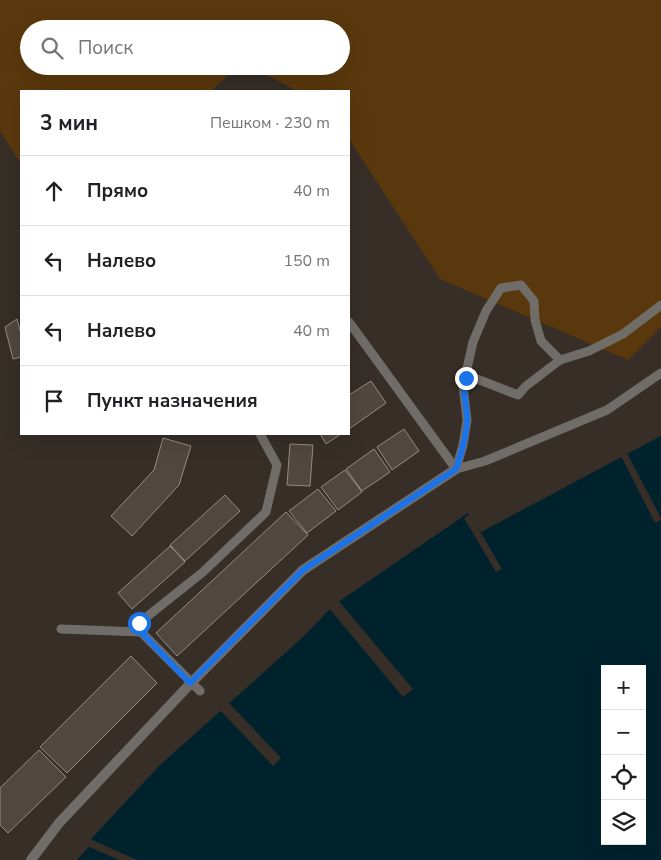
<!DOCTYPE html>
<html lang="ru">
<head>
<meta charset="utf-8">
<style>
  body { margin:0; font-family:"Nunito Sans",sans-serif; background:#f6f6f6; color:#202124 }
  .controls { position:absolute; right:15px; bottom:15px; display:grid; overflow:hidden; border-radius:0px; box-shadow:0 5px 20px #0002 }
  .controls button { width:45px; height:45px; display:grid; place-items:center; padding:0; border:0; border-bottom:1px solid #e0e0e0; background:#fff; color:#202124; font:25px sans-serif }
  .stop { position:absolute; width:15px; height:15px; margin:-11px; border:4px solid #1a73e8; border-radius:50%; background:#fff }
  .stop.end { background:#1a73e8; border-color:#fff; box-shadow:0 1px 5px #0008 }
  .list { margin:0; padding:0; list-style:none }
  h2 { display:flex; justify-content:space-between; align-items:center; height:65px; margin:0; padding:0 20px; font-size:21px }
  h2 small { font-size:16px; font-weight:400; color:#757577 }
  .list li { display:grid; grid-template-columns:32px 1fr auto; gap:15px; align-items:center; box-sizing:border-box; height:70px; padding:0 20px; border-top:1px solid #e0e0e0 }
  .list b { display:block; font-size:19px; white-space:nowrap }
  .list em { font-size:16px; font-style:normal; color:#757577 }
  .icon { flex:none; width:28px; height:28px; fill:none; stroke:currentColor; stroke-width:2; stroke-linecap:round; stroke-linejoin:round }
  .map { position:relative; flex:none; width:661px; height:860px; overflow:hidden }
  .search { position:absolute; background:#fff; box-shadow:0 5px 20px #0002; left:20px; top:20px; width:330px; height:55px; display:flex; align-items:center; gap:12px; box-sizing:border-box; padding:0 18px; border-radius:28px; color:#757577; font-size:19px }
  .panel { position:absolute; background:#fff; box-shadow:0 5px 20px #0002; left:20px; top:90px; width:330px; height:345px; border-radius:0px }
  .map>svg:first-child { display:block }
</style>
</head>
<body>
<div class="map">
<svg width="661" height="860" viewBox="0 0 661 860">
  <rect width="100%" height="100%" fill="#362e27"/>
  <!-- green -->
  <path fill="#5a380d" d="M0 0H661V327L628 360 440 279 349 139V91H297L250 66H341V29H29V66H238L211 91H21V164L0 131Z"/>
  <!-- water -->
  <path fill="#00222d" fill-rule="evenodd" d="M661 436V860H77L89 847 92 838 160 765 302 638 334 605 468 513 481 532ZM605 669H642V841H605Z"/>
  <!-- pier -->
  <g fill="#362e27">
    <path d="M627 453 661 518V520L655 523 621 456Z"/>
    <path d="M470 514 502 569 496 572 464 518Z"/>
    <path d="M337 599 413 689 403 697 328 607Z"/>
    <path d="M227 701 281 758 273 766 218 708Z"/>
    <path d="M90 839 137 860H119L87 846Z"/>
  </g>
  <!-- building -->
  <g fill="#50473f" stroke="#968c83">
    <path d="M17 319 21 334V357L13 359 5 327Z"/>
    <path d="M371 381 386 403 349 429V395Z"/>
    <path d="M404 429 419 451 392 470 377 447Z"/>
    <path d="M320 434H341L326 444Z"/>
    <path d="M163 438 191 446 179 485 132 536 111 516 154 470Z"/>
    <path d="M290 444 313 445 310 486 287 485Z"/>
    <path d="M374 449 390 472 362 491 346 469Z"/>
    <path d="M345 470 362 492 338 510 321 487Z"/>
    <path d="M318 489 336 511 307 533 289 511Z"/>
    <path d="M225 495 240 511 185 561 170 545Z"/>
    <path d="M286 512 308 535 177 656 156 633Z"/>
    <path d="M170 546 185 562 132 609 118 593Z"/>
    <path d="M131 656 157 683 67 773 40 747Z"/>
    <path d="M39 750 66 777 8 833 0 825V788Z"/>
  </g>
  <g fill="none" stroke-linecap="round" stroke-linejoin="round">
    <!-- service -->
    <g stroke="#706c68" stroke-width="9">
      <path d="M349 322 456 469"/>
      <path d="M465 378 477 379 518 395 526 386 560 360 589 351 623 334 661 305"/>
      <path d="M456 469 463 445 467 420 463 386 473 342 486 311 501 288 521 285 534 301 535 320 541 341 560 360"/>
      <path d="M456 469 485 461 607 410 661 373"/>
      <path d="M61 629 141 632 200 691"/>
      <path d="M141 632 139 623 203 572 266 512 277 465 260 434"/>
    </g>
    <!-- minor -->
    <path stroke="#706c68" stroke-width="10" d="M31 860 59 823 191 683 303 570 456 469"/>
  </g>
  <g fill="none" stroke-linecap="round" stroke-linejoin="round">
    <!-- route -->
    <path stroke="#1a73e8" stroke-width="6" d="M139 623 141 632 190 683 303 570 456 469C461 454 466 438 467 422 468 407 461 393 466 378"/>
  </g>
</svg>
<div class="controls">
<button>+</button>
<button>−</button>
<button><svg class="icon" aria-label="locate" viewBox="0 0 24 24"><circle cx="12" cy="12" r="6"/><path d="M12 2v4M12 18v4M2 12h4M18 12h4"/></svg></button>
<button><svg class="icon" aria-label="layers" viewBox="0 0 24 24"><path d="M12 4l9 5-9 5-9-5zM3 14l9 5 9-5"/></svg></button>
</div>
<div class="stop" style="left:139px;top:623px"></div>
<div class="stop end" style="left:466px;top:378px"></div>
<div class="search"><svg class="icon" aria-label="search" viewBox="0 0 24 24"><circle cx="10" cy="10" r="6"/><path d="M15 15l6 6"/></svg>Поиск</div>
<section class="panel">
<h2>3 мин<small>Пешком · 230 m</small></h2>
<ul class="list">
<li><svg class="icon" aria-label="ahead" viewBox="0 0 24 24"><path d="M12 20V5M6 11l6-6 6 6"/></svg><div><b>Прямо</b></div><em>40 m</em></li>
<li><svg class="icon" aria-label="left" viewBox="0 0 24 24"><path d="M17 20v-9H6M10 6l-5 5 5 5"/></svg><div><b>Налево</b></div><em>150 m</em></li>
<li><svg class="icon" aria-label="left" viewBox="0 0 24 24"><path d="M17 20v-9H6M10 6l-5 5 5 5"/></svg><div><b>Налево</b></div><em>40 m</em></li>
<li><svg class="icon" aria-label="arrive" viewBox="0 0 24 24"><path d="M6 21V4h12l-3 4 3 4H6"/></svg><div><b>Пункт назначения</b></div></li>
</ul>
</section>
</div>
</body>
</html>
